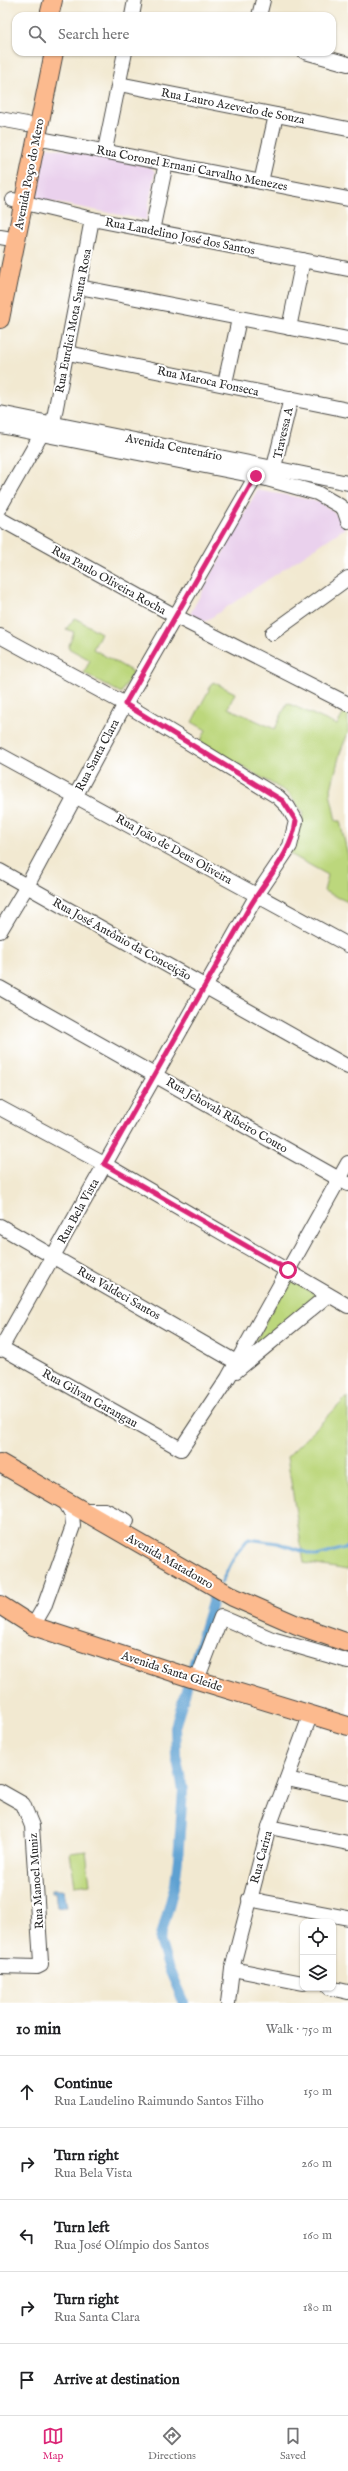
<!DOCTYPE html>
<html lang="en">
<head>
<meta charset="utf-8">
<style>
  body { margin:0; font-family:"IM FELL English",serif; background:#f2f2f2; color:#202124 }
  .controls { position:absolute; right:12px; bottom:12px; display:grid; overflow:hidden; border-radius:8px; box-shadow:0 1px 3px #0004 }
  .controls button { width:36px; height:36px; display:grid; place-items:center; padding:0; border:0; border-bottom:1px solid #e0e0e0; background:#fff; color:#202124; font:20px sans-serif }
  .stop { position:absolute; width:12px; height:12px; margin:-9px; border:3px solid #db2777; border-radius:50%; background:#fff }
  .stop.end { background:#db2777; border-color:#fff; box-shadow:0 1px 4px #0008 }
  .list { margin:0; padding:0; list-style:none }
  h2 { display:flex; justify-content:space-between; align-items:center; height:52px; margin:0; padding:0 16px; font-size:17px }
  h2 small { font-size:13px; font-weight:400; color:#757577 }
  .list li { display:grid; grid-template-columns:26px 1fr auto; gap:12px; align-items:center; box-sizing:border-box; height:72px; padding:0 16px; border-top:1px solid #e0e0e0 }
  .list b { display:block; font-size:15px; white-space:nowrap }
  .list p { margin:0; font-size:13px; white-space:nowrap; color:#757577 }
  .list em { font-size:13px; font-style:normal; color:#757577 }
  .icon { flex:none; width:22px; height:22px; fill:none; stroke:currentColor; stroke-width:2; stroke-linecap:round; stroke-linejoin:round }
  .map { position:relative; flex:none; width:348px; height:2003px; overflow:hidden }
  .search { position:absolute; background:#fff; box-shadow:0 1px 3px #0004; left:12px; right:12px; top:12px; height:44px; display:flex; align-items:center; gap:10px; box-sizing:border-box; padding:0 14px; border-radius:12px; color:#757577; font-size:15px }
  .sheet { height:412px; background:#fff }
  nav { display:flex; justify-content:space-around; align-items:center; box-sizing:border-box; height:56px; border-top:1px solid #e0e0e0; background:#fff; font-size:11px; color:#757577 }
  nav a { display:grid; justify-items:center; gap:2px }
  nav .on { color:#db2777 }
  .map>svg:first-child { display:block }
</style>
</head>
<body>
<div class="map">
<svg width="348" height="2003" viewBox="0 0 348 2003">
  <rect width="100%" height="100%" fill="#fff"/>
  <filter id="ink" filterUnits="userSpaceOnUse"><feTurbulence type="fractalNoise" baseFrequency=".025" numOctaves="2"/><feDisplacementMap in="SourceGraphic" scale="8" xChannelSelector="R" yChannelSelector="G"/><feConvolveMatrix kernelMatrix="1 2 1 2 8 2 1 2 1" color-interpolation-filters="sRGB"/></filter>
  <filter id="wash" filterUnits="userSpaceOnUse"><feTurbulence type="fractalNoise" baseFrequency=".012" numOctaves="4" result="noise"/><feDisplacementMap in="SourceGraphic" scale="16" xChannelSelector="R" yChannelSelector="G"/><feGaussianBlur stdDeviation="0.9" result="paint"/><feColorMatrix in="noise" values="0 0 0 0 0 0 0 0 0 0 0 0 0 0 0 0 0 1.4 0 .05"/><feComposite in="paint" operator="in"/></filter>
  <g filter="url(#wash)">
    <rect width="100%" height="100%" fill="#f2e9d1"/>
    <!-- built -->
    <g fill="#ead1ed">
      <path d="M48 147 151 167 155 172 146 220 32 198 42 151Z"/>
      <path d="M257 490 318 501 335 513 345 528 203 623 190 614Z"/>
    </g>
    <!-- green -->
    <g fill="#bcd77c" stroke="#748154">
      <path d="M75 618 101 633 93 649 133 672 121 693 84 673 90 660 68 648 74 632 66 629Z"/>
      <path d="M213 682 235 693 228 708 275 729 287 703 337 725 345 711 348 714V733L340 753 330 793 336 821H340L348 856V902L324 891 328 875 290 854 304 813 288 793 200 742 206 730 192 722Z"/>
      <path d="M288 1278 317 1295 252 1349Z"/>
      <path d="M348 1396V1570L304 1563 287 1457Z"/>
      <path d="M86 1851 90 1884 75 1886 70 1853Z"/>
    </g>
    <!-- water -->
    <path fill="#5da0d1" stroke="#44667e" d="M51 1890H64L67 1907H57L55 1893H51Z"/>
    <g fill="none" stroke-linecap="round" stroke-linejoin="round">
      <!-- stream -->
      <path stroke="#5da0d1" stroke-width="3" d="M221 1583 236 1554 248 1539 278 1543 317 1556 348 1547"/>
      <!-- canal -->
      <path stroke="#5da0d1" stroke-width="10" d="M184 2003 168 1967 160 1940 175 1884 178 1859 183 1790 176 1755 175 1727 213 1599"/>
    </g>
  </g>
  <g filter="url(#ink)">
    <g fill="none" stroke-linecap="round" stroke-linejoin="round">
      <defs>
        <g id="minor">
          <path d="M132 16 135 0"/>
          <path d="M259 16 263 0"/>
          <path d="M305 52 348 64"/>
          <path d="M119 84 348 129"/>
          <path d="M0 119 27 124"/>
          <path d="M36 138 348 199"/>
          <path d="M105 150 125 52"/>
          <path d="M261 182 276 115"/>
          <path d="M13 200 92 219 348 269"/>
          <path d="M152 231 166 163"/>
          <path d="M0 237 6 238"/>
          <path d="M79 287 348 339"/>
          <path d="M289 328 303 260"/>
          <path d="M68 353 348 410"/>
          <path d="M225 383 239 319"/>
          <path d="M0 413 348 483"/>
          <path d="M53 423 92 219"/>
          <path d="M0 426 256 476 317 493 340 506"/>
          <path d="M274 467 291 398"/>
          <path d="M0 507 41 435"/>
          <path d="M344 509 348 521"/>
          <path d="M0 519 177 617 348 704"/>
          <path d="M272 633 348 578"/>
          <path d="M0 636 125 704 278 797 288 807 296 821 290 846 257 895 0 1350"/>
          <path d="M0 755 348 945"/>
          <path d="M0 871 348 1067"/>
          <path d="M0 931 27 886 125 704 256 476"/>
          <path d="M0 988 348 1184"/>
          <path d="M0 1108 104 1164 348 1306"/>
          <path d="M0 1226 236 1362"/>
          <path d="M0 1347 181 1449 228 1378 348 1163"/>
          <path d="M236 1371 328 1295"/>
          <path d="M83 1510H105L127 1521"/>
          <path d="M33 1626 44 1607 73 1526 72 1514 65 1502"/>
          <path d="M197 1680 221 1617 272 1639 348 1661"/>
          <path d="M287 1779 348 1792"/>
          <path d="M0 1791 23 1804 32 1826 41 1962V1965L37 1967 0 1966"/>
          <path d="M269 1827 348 1843"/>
          <path d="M249 1899 348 1918"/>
          <path d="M232 1969 303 1983"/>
          <path d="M330 1988 348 1992"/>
          <path d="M228 2003 232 1969 269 1827 310 1716"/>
        </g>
        <g id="major">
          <path d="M49 16 53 0"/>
          <path d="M0 319 54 52"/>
          <path d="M0 1463 233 1597 297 1625 348 1643"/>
          <path d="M0 1605 33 1626 197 1680 348 1726"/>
        </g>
      </defs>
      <!-- minor casing -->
      <use href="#minor" stroke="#494844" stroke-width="16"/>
      <!-- major casing -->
      <use href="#major" stroke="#494844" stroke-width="20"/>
      <!-- minor -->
      <use href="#minor" stroke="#fff" stroke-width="14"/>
      <!-- major -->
      <use href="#major" stroke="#fcba8e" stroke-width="18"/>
    </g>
  </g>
  <g fill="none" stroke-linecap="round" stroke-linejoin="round" filter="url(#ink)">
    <!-- route -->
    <path stroke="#db2777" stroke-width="5" d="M256 476 125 704 283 801 296 821C292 854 265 880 249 908 201 993 152 1078 104 1164L288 1270"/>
  </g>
  <g text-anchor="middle" stroke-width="4" stroke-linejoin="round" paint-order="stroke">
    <!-- street labels -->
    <g font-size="12" fill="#2b2b2b" stroke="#fff">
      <text transform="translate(233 106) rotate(11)" y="4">Rua Lauro Azevedo de Souza</text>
      <text transform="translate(192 168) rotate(11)" y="4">Rua Coronel Ernani Carvalho Menezes</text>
      <text transform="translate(29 174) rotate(-79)" y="4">Avenida Poço do Mero</text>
      <text transform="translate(180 236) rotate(11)" y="4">Rua Laudelino José dos Santos</text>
      <text transform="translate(73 321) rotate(-79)" y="4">Rua Eurdici Mota Santa Rosa</text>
      <text transform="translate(208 381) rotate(12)" y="4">Rua Maroca Fonseca</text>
      <text transform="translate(283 433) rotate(-77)" y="4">Travessa A</text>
      <text transform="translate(174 447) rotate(11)" y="4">Avenida Centenário</text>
      <text transform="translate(109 580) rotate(29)" y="4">Rua Paulo Oliveira Rocha</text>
      <text transform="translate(97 755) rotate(-62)" y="4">Rua Santa Clara</text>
      <text transform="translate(174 849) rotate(29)" y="4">Rua João de Deus Oliveira</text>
      <text transform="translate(122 939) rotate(29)" y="4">Rua José Antônio da Conceição</text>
      <text transform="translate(227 1115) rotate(30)" y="4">Rua Jehovah Ribeiro Couto</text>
      <text transform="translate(78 1211) rotate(-61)" y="4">Rua Bela Vista</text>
      <text transform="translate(119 1293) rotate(30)" y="4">Rua Valdeci Santos</text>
      <text transform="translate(90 1398) rotate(29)" y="4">Rua Gilvan Garangau</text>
      <text transform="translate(170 1561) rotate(30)" y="4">Avenida Matadouro</text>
      <text transform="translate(172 1671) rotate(18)" y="4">Avenida Santa Gleide</text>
      <text transform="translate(261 1857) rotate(-75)" y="4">Rua Carira</text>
      <text transform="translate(36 1881) rotate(-94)" y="4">Rua Manoel Muniz</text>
    </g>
  </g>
</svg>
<div class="controls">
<button><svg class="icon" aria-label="locate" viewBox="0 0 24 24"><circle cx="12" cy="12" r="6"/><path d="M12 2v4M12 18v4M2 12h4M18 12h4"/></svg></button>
<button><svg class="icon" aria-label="layers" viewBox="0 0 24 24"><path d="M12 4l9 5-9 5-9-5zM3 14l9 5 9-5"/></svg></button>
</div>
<div class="stop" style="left:288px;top:1270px"></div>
<div class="stop end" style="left:256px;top:476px"></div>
<div class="search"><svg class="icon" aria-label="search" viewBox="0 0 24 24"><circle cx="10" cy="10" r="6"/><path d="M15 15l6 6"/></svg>Search here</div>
</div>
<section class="sheet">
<h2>10 min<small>Walk · 750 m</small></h2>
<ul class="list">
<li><svg class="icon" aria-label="ahead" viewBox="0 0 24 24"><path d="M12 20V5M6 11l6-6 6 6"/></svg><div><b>Continue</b><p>Rua Laudelino Raimundo Santos Filho</p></div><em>150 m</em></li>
<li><svg class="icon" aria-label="right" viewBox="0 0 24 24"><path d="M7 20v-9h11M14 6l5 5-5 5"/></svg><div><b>Turn right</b><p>Rua Bela Vista</p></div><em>260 m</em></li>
<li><svg class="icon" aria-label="left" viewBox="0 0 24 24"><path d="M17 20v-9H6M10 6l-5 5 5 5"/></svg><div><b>Turn left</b><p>Rua José Olímpio dos Santos</p></div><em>160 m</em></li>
<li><svg class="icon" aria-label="right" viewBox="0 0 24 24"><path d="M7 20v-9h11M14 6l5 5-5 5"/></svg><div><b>Turn right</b><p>Rua Santa Clara</p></div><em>180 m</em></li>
<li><svg class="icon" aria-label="arrive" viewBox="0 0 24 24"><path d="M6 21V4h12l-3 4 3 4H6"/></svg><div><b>Arrive at destination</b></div></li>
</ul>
</section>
<nav>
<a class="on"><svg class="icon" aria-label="map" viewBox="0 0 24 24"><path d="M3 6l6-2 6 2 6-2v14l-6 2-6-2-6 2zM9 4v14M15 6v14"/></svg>Map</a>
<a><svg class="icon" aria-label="directions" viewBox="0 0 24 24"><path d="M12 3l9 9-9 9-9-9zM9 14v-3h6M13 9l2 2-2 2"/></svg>Directions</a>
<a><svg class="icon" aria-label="saved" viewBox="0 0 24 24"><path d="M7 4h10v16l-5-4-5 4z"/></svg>Saved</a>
</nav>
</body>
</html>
